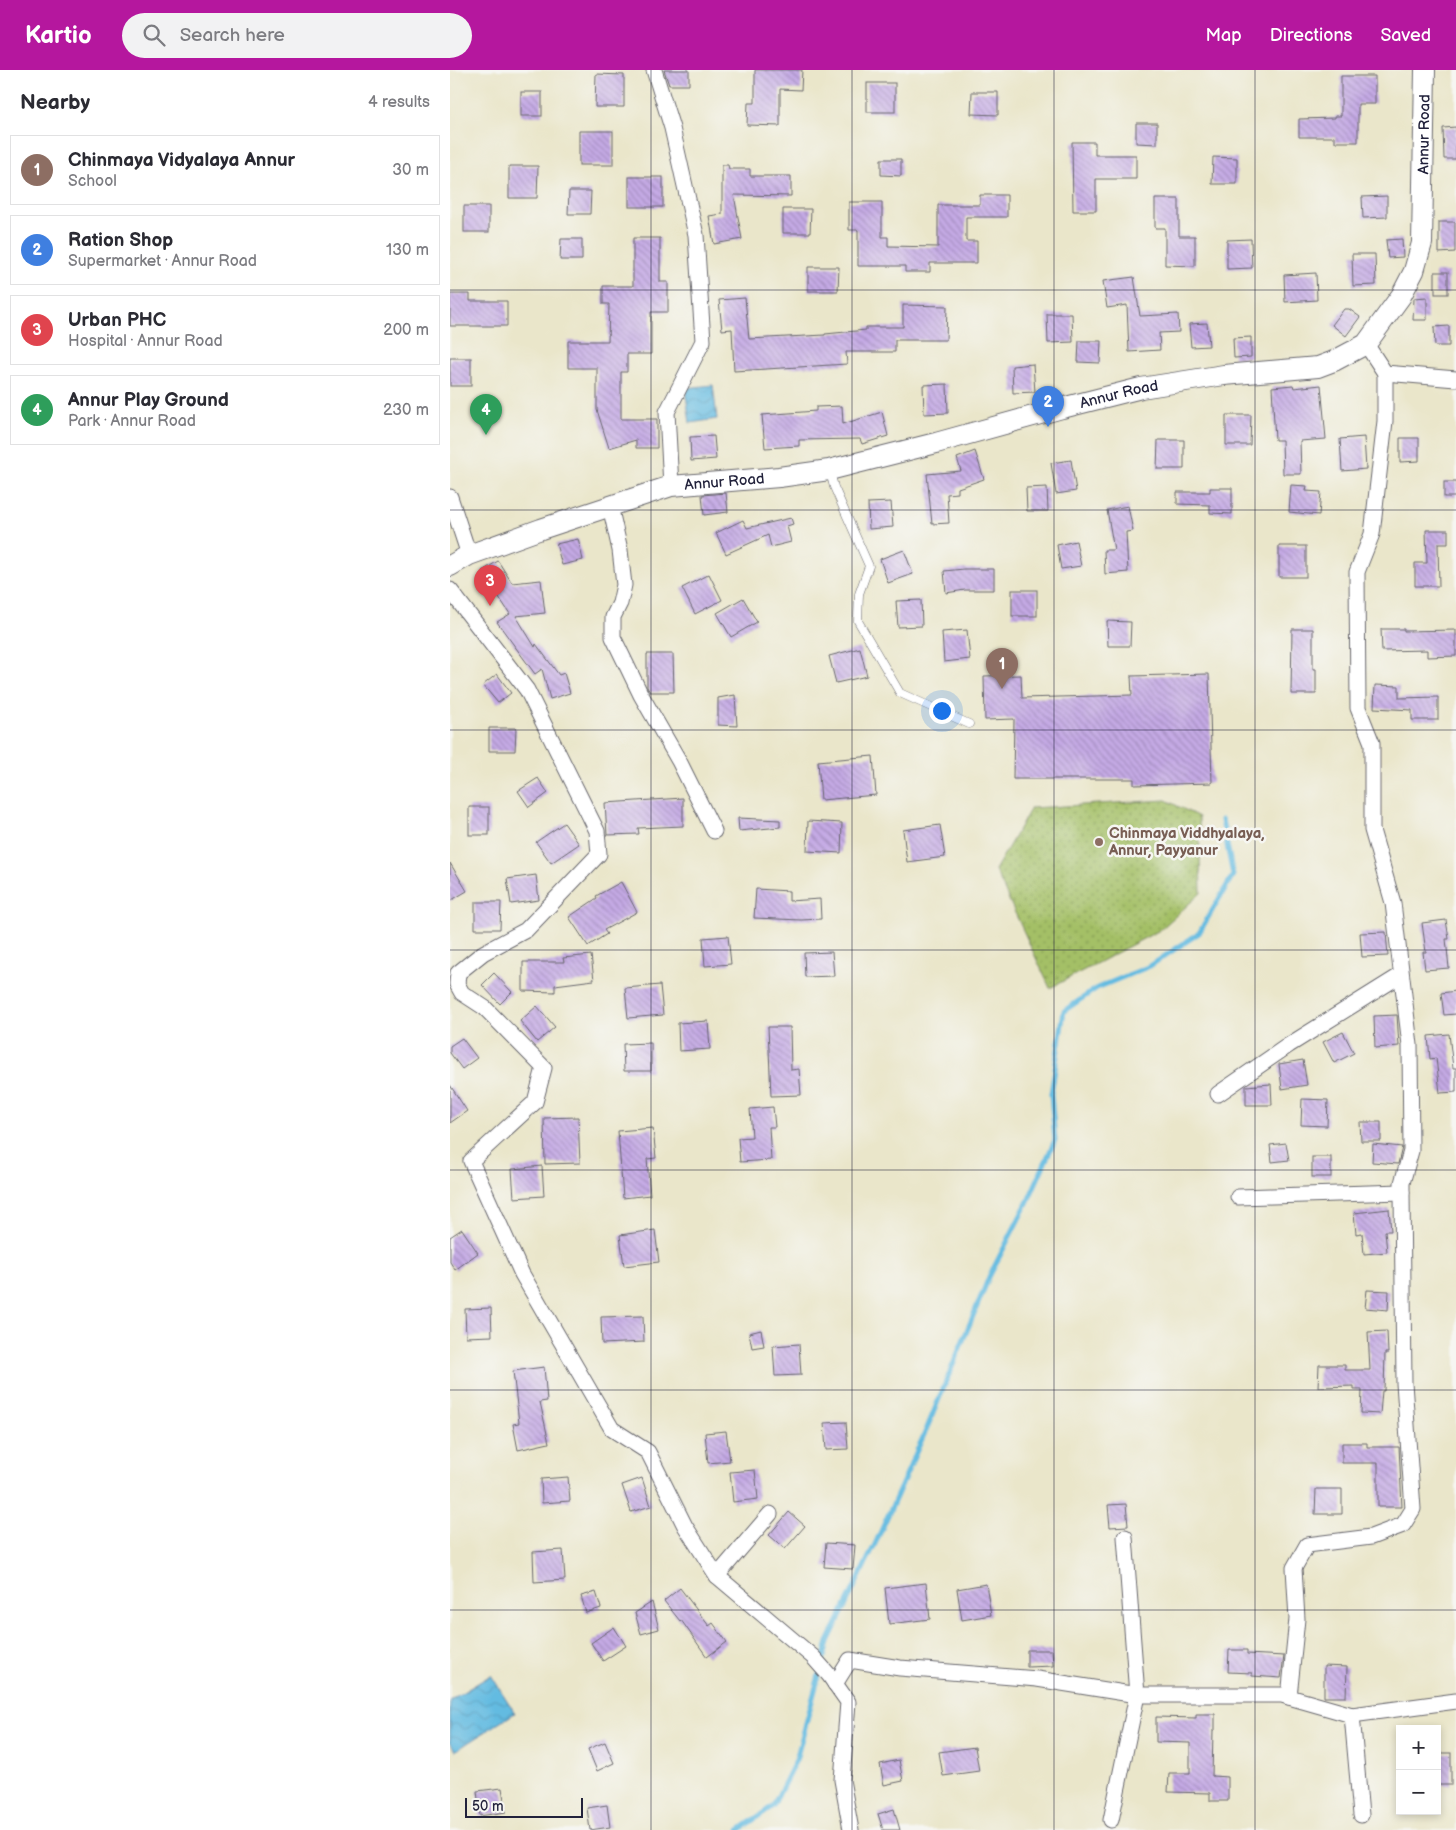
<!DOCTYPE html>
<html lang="en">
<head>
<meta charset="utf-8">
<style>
  body { margin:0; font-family:"Balsamiq Sans",sans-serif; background:#f2f2f3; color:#2b2b33 }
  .controls { position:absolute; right:15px; bottom:15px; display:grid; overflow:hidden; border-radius:0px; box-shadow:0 2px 8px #0003 }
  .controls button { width:45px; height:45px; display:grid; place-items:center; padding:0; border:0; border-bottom:1px solid #e1e1e2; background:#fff; color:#2b2b33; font:25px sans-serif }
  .scale { position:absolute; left:15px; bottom:12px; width:118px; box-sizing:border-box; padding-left:5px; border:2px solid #22223b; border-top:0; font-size:14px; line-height:18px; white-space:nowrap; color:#22223b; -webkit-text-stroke:4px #f6f6f2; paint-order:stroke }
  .you { position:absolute; left:491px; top:640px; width:18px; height:18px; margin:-12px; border:4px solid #fff; border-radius:50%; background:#1a73e8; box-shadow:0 0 0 8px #1a73e833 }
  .badge { display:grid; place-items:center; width:32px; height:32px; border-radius:50%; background:#b5179e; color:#fff; font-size:16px; font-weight:700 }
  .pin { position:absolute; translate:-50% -41px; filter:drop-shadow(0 1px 2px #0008) }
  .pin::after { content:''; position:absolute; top:26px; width:18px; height:15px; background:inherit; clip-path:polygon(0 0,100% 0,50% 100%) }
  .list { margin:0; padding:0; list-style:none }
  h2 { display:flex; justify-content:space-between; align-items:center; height:65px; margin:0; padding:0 20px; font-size:21px }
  h2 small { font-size:16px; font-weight:400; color:#7c7c81 }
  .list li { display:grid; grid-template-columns:32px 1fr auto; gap:15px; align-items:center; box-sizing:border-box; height:70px; margin:0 10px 10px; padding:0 10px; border:1px solid #e1e1e2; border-radius:0px }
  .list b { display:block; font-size:19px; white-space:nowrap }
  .list p { margin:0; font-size:16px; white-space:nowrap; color:#7c7c81 }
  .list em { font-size:16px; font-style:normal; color:#7c7c81 }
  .icon { flex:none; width:28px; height:28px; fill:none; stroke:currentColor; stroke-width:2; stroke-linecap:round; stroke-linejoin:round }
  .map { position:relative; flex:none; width:1006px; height:1760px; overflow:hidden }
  header { display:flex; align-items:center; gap:30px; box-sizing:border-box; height:70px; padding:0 25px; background:#b5179e; color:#fff }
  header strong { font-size:24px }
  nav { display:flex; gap:28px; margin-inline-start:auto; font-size:18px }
  .search { width:350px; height:45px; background:#f2f2f3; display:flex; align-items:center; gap:12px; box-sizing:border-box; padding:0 18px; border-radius:28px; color:#7c7c81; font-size:19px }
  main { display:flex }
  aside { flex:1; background:#fff }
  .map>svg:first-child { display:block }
</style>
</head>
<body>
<header>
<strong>Kartio</strong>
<div class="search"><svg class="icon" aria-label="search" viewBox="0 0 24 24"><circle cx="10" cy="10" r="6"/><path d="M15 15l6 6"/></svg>Search here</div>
<nav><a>Map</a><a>Directions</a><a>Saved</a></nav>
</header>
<main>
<aside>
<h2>Nearby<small>4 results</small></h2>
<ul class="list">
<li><span class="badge" style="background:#8d6e63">1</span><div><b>Chinmaya Vidyalaya Annur</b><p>School</p></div><em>30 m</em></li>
<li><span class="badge" style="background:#3f7fe0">2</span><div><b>Ration Shop</b><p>Supermarket · Annur Road</p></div><em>130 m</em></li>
<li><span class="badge" style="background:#e0444e">3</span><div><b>Urban PHC</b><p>Hospital · Annur Road</p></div><em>200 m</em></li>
<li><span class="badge" style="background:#2e9e5b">4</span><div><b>Annur Play Ground</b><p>Park · Annur Road</p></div><em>230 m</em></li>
</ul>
</aside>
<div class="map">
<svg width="1006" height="1760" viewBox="0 0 1006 1760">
  <defs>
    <pattern id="park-dots" width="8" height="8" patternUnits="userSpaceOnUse" patternTransform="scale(1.25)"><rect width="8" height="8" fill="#a4c066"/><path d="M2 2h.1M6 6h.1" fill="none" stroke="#859c55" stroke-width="1.8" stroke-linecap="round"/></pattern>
    <pattern id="water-waves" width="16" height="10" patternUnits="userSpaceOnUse" patternTransform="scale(1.25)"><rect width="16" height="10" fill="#64bbe1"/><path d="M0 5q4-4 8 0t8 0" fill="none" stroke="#56a0c2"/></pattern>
    <pattern id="building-back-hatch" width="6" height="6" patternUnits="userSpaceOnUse" patternTransform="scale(1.25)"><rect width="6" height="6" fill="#c5aae5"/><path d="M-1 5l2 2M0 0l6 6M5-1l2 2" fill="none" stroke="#a08abb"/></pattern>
  </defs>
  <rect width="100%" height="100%" fill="#f6f6f2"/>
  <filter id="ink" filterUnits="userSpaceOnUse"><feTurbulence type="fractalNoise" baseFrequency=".02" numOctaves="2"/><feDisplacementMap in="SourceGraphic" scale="10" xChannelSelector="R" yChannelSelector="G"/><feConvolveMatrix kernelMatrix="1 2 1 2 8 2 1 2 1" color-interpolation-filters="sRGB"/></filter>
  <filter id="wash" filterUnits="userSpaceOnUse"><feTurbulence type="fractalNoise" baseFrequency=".0096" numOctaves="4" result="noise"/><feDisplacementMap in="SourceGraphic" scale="20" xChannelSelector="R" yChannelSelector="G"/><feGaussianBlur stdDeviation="1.12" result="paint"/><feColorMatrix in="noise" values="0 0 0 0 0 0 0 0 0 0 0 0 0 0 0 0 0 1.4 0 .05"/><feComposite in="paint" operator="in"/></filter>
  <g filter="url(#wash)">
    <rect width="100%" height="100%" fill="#eae6ca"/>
    <!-- park -->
    <path fill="url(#park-dots)" stroke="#637150" d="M716 730 749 747 751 823 710 860 600 918 545 800 581 738Z"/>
    <!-- water -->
    <g fill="url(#water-waves)" stroke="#436e8e">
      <path d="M263 315 267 349 240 353 235 318Z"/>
      <path d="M41 1605 65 1643 5 1681 0 1672V1630Z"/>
    </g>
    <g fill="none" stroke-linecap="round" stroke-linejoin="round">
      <!-- stream -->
      <path stroke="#64bbe1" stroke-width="5" d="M289 1760 323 1736 346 1690 378 1572 426 1472 477 1358 539 1207 578 1131 605 1070 601 1024 614 941 647 918 700 896 749 863 783 805 772 750"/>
    </g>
    <g id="blocks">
      <!-- building -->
      <g fill="url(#building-back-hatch)">
        <path d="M214 0H239V15H219Z"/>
        <path d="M305 0H352L351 20 330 19V56L297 55 298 33H305Z"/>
        <path d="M146 4 174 5V37H145Z"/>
        <path d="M891 6H925V34H908V72H885V67H849V49L885 48V46H891Z"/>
        <rect x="417" y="13" width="28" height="29"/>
        <rect x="71" y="22" width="21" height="24"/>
        <path d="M522 22H548V45L521 44Z"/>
        <path d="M686 53H707V74L686 73Z"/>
        <path d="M1006 57V89H994L993 58Z"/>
        <rect x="129" y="61" width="34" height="34"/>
        <path d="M622 72H645V85H686V109H646V141H623Z"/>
        <path d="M763 87 787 88V114H762Z"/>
        <path d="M431 89H451V106L431 105Z"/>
        <path d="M272 95H278L279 99H300V106H341V126L284 125 292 169 264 174 259 146 272 144Z"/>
        <path d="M59 96H88L87 128H59Z"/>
        <rect x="179" y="107" width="34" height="30"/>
        <path d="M119 121H141L140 144H118Z"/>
        <path d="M530 125H557V147H516V171H527V193H480V202H455V196H408V160H399V132H432V167H438V176L488 177V135H530Z"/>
        <path d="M937 126V147L913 148 912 127Z"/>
        <path d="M705 129H729V166H745V196L715 195V158H705Z"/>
        <rect x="14" y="136" width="25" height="26"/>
        <path d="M333 139H361L360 163H333Z"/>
        <path d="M989 152H1005V182L989 183Z"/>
        <path d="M183 168H210V212H218V242H201V284H177V302H171V349H207V378H186V370L159 378 147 340V298H118V271H158L159 234H153V216H183Z"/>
        <path d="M111 169H132V190H110Z"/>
        <path d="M801 169 802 198 777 199V170Z"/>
        <path d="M952 169 953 187 938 188 936 170Z"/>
        <path d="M902 184H925L926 215 903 216Z"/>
        <path d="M358 197H389L388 221H358Z"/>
        <rect x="985" y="202" width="13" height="22"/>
        <path d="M866 203 867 230 835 232 834 205Z"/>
        <path d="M684 207 690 246 728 244 729 262 709 263 710 280 679 282 677 235 657 238 653 211Z"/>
        <path d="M0 224H20V231H57V256H0Z"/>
        <path d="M977 227V250H963L964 228Z"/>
        <path d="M295 228 299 269 375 265V264L416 260V257H453V235L497 236 496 270H445V282H396L397 294 284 301 282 259 272 260 269 230Z"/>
        <path d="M894 239H899L910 247 896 266 882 255Z"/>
        <path d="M597 244H622L623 272 598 273Z"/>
        <path d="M757 253 759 276 741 277 739 254Z"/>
        <path d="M999 256V276H985L984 257Z"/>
        <path d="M801 267V287L784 288 783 268Z"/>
        <path d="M629 271H651L650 293 628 292Z"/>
        <rect x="0" y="288" width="21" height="28"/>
        <path d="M583 294 585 322 563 323 562 296Z"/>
        <path d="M497 314 498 343 474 344 473 315Z"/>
        <path d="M843 315 844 318 871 315 876 369 850 371 851 404H833L832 370H825L822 317Z"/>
        <path d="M392 336 393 354 432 342 438 366 412 374 410 369 349 370V376L315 378 312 345 366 341V337Z"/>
        <path d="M776 345H801L800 375H776Z"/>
        <path d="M264 366 266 389 241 391 240 367Z"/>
        <path d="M914 367 916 399 892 401 890 369Z"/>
        <path d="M950 368H969V391L950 392Z"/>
        <path d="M708 370H734V399H707Z"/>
        <path d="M525 381 534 409 508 418V423L497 424 499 453 482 454 477 404 511 401 507 388Z"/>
        <path d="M621 390 626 421 606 424 601 393Z"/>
        <rect x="994" y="412" width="12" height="15"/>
        <path d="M841 415 857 416 856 421 871 422 869 445 839 442Z"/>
        <path d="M597 417 598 441H577L576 418Z"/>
        <path d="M760 418H782V444L760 443V435L727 434V422H760Z"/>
        <path d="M276 423 278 442 254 445 252 425Z"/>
        <path d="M441 432 443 457 419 459 418 433Z"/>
        <path d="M678 436 683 461 676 462 678 502 655 504 654 480H664L657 440Z"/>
        <path d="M341 448 343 454 337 456 341 472 321 477 318 465 276 484 266 463 293 450 297 458Z"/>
        <path d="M976 460H998V474H988L989 516H965V493H977Z"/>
        <path d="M128 469 133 490 112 495 106 474Z"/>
        <path d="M626 471 631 496 611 499 607 475Z"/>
        <rect x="829" y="476" width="27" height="31"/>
        <path d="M454 480 463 504 438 513 430 489Z"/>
        <path d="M48 491 62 513 91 510 95 543 66 546 85 577 86 574 109 605 114 603 120 623 100 629 92 599 85 604 47 552 60 544 32 501Z"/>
        <path d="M514 499H544V520H515L496 523 494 501Z"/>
        <path d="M259 504 272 530 245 544 232 518Z"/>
        <rect x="562" y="520" width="25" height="26"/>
        <path d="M293 528 307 552 281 567 267 543Z"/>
        <path d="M471 530 472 556 448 557 446 531Z"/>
        <path d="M657 551 681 552 680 576H658Z"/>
        <path d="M842 559H863V599H866V624H841Z"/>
        <path d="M931 559H954V561L1006 560V586L977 587V580L932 581Z"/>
        <path d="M517 560 520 589 494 592 492 562Z"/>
        <path d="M410 578 417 606 386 613 379 586Z"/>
        <path d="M197 584H223L224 622H200L197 617Z"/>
        <path d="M47 604 61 623 48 633 33 615Z"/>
        <path d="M759 604 762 713 684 715V709H563L564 649 535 650 534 606 571 605 572 628 682 625 681 606Z"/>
        <path d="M925 615 949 616V628L988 627V650H962V640L924 638Z"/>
        <path d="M285 625 287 656 268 655V628Z"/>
        <path d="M39 658H66L65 681H39Z"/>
        <path d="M423 686 426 725 371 730 368 691Z"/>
        <path d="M88 708 98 723 79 737 68 721Z"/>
        <path d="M233 728V756L188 758 189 764 157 765 155 733Z"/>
        <rect x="19" y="737" width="20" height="28"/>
        <path d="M288 748 330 750V757L289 761Z"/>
        <path d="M358 751 392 753 391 783 357 781Z"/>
        <path d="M114 753 129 774 101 793 86 772Z"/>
        <path d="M490 755 495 787 457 792 453 760Z"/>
        <path d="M0 793 17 821 0 831Z"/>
        <path d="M86 805 89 830 61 834 57 809Z"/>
        <path d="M171 812 187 842 154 860 157 864 138 876 119 847 147 828 146 826Z"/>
        <path d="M306 819 339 821V831L370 829 371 849 351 850 304 848Z"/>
        <path d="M25 832H51L50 859H25Z"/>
        <path d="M996 850 999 869H996L999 898 975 900 973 882H976L972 853Z"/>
        <path d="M936 862 938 886 912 887 910 863Z"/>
        <path d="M278 866 281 894 255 896 253 868Z"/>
        <path d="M382 882 384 906 355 907 354 883Z"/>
        <path d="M141 885 144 910 105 915V922L73 921V892H114L113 888Z"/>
        <path d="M44 903 62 922 50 934 32 915Z"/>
        <path d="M210 915 213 945 178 948 175 918Z"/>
        <path d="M1006 921V944L994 945 991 923Z"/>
        <path d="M87 936 105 957 87 972 70 951Z"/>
        <path d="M947 945 949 976 925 978 924 946Z"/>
        <path d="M258 951 260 979 229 981 228 953Z"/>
        <path d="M318 957H340L341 1000 349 999 351 1025 321 1026Z"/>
        <path d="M893 962 904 983 884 993 873 972Z"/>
        <path d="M999 964 1003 998H1006V1022L990 1023 986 988 980 989 978 966Z"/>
        <path d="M12 968 27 988 12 999 0 983V976Z"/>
        <path d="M201 973V1001H174L173 974Z"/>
        <path d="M853 990 857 1015 832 1019 829 994Z"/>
        <path d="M821 1014 822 1035H796V1016Z"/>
        <path d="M0 1015 17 1041 0 1053Z"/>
        <path d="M852 1029 878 1030 877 1056 851 1055Z"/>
        <path d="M323 1037 325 1057H319L321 1090 290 1092 288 1068 302 1067 300 1039Z"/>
        <path d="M128 1047 130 1093 95 1094 94 1048Z"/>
        <path d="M910 1052H931V1071H911Z"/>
        <path d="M203 1058 206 1088 197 1089 200 1125 173 1128 168 1061Z"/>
        <path d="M836 1073 839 1090 822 1092 820 1075Z"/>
        <path d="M923 1074 952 1077 948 1094 922 1092Z"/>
        <rect x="862" y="1087" width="19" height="20"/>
        <path d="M92 1096 94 1126 64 1128 62 1099Z"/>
        <path d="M939 1139 941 1161H935L937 1182 914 1184 912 1163 906 1164 904 1143Z"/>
        <path d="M12 1159 28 1183 5 1200 0 1192V1167Z"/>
        <path d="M205 1160 209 1192 174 1196 170 1165Z"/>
        <path d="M917 1220 939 1221 938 1240 915 1238Z"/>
        <path d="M41 1238 42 1266 16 1267 15 1239Z"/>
        <path d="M193 1246 194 1272 152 1274 151 1247Z"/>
        <path d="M311 1260 314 1276 302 1278 299 1263Z"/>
        <path d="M937 1261 938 1283H935L934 1321H932L930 1344 911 1343 912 1320H904V1316L868 1317 869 1295H895V1300H920L918 1262Z"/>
        <path d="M349 1274 351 1305 325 1306 323 1276Z"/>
        <path d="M94 1297 97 1331 90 1332 99 1373 68 1380 63 1354 69 1353 63 1301Z"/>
        <path d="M396 1352 398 1379 376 1380 374 1353Z"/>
        <path d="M276 1361 280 1391 258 1393 255 1363Z"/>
        <path d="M892 1373H917V1377H949L952 1437H928V1393H892Z"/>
        <path d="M305 1400 308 1429 283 1432 280 1402Z"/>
        <path d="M118 1407 120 1431 92 1433 91 1409Z"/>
        <path d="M192 1408 201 1436 181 1442 172 1415Z"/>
        <path d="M866 1419H892V1444H865Z"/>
        <path d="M676 1434 678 1456 660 1457 658 1435Z"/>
        <path d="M339 1442 355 1456 335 1479 319 1465Z"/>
        <path d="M376 1473 405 1475 403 1499 374 1497Z"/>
        <path d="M113 1480 115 1510 84 1512 83 1482Z"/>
        <path d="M476 1513 480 1549 439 1554 435 1518Z"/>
        <path d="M536 1514 541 1545 512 1550 507 1519Z"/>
        <path d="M230 1518 259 1556 263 1553 277 1572 257 1587 231 1550 230 1551 214 1531Z"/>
        <path d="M146 1522 151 1538 136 1543 131 1526Z"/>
        <path d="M202 1532 209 1559 191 1564 185 1543Z"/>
        <path d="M164 1557 176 1576 153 1591 141 1573Z"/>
        <path d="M577 1580H602L603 1596 577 1597Z"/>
        <path d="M779 1580H797V1584L834 1586 831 1608 802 1606V1603L778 1602Z"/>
        <path d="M874 1596 897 1597 896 1627H874Z"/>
        <path d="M746 1644H765V1660H763L762 1706 778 1707V1731H760V1723L718 1722 719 1703H740V1673L706 1672V1647L746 1648Z"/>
        <path d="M155 1672 164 1693 147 1701 138 1679Z"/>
        <path d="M525 1677 529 1701 493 1706 489 1682Z"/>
        <rect x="987" y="1683" width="14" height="32"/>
        <path d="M449 1690 453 1711 434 1715 430 1694Z"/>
        <path d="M52 1718 56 1742 30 1746 27 1721Z"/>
        <path d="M157 1735 160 1757 140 1760 137 1738Z"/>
        <path d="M444 1739 450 1760H433L428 1744Z"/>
      </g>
    </g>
  </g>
  <g filter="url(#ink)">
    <use href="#blocks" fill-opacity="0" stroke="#68676d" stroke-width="1"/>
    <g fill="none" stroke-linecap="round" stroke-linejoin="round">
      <defs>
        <path id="service" d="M380 402 384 417 419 496 409 524 408 551 450 623 519 654"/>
        <g id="minor">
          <path d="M204 0 222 58 246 165 253 271 217 342 221 416"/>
          <path d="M916 274 935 303 1006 309"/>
          <path d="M935 303V351L922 464 907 502 908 638 922 673V760L943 833 960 975 961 1081 952 1113V1122L954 1313 963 1439 953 1455 921 1467 857 1475 844 1498 847 1549 839 1627 902 1645 1006 1631"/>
          <path d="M0 427 19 485"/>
          <path d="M160 436 170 480 174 515 170 533 163 547V567L191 625 229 691 264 761"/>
          <path d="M0 520 77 620 147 761 149 784 76 860 33 883 8 903 7 914 12 923 35 938 94 998 85 1032 21 1091 72 1204 162 1359 198 1382 235 1456 267 1506 363 1587 379 1605 398 1632 392 1710 401 1760"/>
          <path d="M768 1024 839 975 951 905"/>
          <path d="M788 1127 952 1122"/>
          <path d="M267 1506 320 1444"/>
          <path d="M385 1614 400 1590 450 1598 587 1609 687 1625H832L839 1627"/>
          <path d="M902 1645 911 1745"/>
          <path d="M661 1750 687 1625 675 1467"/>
        </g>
        <g id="secondary">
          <path id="s1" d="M0 496 19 485 91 459 221 416 329 407 379 400 486 373 612 338 691 318 774 305 868 297 884 291 916 274 951 226 964 201 972 173 975 0"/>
        </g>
      </defs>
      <!-- service casing -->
      <use href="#service" stroke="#68676d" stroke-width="9"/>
      <!-- minor casing -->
      <use href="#minor" stroke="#68676d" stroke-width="17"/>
      <!-- secondary casing -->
      <use href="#secondary" stroke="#68676d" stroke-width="22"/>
      <!-- service -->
      <use href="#service" stroke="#fff" stroke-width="8"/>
      <!-- minor -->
      <use href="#minor" stroke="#fff" stroke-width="15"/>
      <!-- secondary -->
      <use href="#secondary" stroke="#fff" stroke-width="20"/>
    </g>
  </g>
  <!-- grid -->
  <path fill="none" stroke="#22223b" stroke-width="1" stroke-opacity="0.55" d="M201 0V1760M402 0V1760M604 0V1760M805 0V1760M0 220H1006M0 440H1006M0 660H1006M0 880H1006M0 1100H1006M0 1320H1006M0 1540H1006"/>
  <!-- markers -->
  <circle fill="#8d6e63" stroke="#f6f6f2" stroke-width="2" cx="649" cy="772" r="5"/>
  <g text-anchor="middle" stroke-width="5" stroke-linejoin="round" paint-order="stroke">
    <!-- street labels -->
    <g font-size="15" fill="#22223b" stroke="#f6f6f2">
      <text dy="5" stroke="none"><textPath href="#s1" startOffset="1174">Annur Road</textPath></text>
      <text dy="5" stroke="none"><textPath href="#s1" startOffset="694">Annur Road</textPath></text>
      <text dy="5" stroke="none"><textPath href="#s1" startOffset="289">Annur Road</textPath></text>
    </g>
    <!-- education labels -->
    <g font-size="15" font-weight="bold" fill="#785e54" stroke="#f6f6f2" text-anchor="start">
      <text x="659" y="768">Chinmaya Viddhyalaya,<tspan x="659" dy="17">Annur, Payyanur</tspan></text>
    </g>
  </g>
</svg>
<div class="controls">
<button>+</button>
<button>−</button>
</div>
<div class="scale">50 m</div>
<div class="you"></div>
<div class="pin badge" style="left:552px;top:619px;background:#8d6e63">1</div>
<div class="pin badge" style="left:598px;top:357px;background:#3f7fe0">2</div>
<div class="pin badge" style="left:40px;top:536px;background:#e0444e">3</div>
<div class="pin badge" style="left:36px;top:365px;background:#2e9e5b">4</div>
</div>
</main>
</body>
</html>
